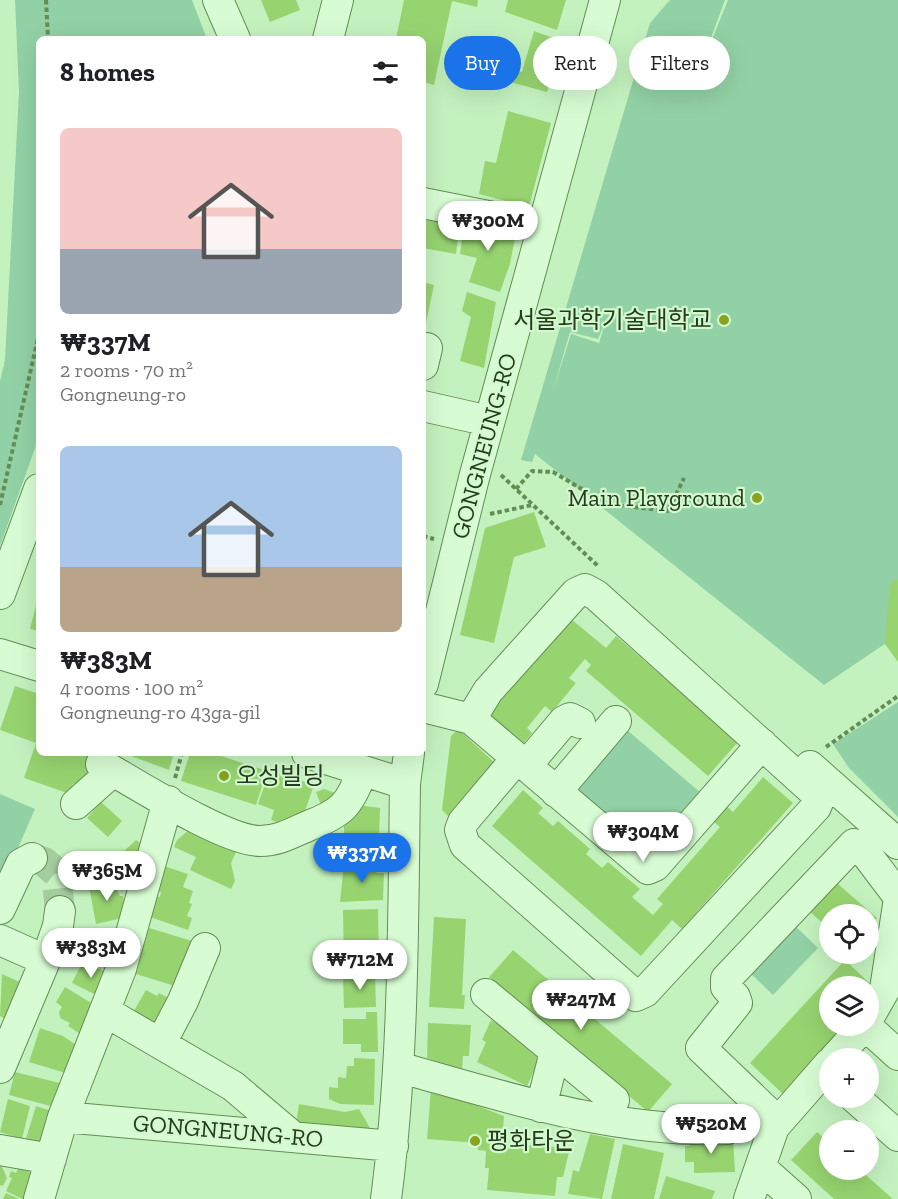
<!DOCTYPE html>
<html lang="en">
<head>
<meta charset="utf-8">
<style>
  body { margin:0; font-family:"Zilla Slab","Noto Sans KR",serif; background:#f2f2f2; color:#202124; height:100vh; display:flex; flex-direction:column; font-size:22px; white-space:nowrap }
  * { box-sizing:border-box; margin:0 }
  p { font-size:20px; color:#757577 }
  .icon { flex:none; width:33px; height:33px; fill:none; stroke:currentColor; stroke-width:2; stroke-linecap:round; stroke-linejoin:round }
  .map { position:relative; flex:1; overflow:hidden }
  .sheet { position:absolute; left:36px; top:36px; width:390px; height:720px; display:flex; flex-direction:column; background:#fff; border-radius:9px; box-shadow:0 6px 24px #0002 }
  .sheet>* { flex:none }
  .top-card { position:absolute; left:444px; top:36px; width:363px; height:54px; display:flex; gap:12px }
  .tools { position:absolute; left:819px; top:904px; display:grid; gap:12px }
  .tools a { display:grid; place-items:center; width:60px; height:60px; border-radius:50%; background:#fff; box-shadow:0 6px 24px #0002; font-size:30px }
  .price { position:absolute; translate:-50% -51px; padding:0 14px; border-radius:21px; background:#fff; color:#222; font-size:20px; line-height:39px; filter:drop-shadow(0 2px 3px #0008) }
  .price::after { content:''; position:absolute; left:50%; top:36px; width:18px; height:14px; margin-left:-9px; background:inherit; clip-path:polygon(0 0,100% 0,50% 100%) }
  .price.current { background:#1a73e8; color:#fff }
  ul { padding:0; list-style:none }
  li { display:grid; align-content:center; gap:12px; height:318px; padding:0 24px }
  li span { display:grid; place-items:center; height:186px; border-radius:9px; color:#555 }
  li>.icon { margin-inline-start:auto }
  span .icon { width:108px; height:108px; fill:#fffc; stroke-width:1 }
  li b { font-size:26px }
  h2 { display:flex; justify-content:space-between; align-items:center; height:72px; padding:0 24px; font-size:26px }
  .pill { padding:0 21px; border-radius:27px; background:#fff; box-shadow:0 6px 24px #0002; font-size:21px; line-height:54px }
  .pill.current { background:#1a73e8; color:#fff }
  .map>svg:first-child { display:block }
  .green { fill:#92d1a5; fill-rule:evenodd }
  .building { fill:#97d470 }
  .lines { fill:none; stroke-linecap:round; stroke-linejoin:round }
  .minor-tunnel { stroke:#a4cd9e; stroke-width:30; stroke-dasharray:30 15; stroke-linecap:butt }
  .minor-casing { stroke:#648d55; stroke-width:32 }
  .path { stroke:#648d55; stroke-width:4; stroke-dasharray:4.5 3; stroke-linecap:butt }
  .minor { stroke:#d7fcd3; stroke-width:30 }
  .poi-dot { fill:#89a21f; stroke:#d3f9cf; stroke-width:2 }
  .labels { text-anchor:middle; stroke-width:4.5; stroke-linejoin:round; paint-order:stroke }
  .poi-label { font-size:24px; fill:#253b1b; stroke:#d3f9cf; text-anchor:end }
  .street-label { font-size:24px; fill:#253b1b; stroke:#d3f9cf }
</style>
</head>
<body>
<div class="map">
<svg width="898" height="1199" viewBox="0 0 898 1199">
  <rect width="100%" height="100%" fill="#c4f2bf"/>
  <path class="green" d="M15 0H192L207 39H39V437L0 546V381L5 360 19 92Z
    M670 0H725L694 84 728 0H898V635L824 685 535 454 532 462 521 460 650 23ZM606 320 599 343 571 334 553 391 570 332 598 339Z
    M898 702V817L849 768 833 744Z
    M627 730 701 793 650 854 576 791Z
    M0 794 35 809 2 885H0Z
    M790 921 818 948 773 995 746 969Z"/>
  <path class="building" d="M261 0H296L300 10 270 22Z
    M404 0H478L477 7 452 1 434 85 423 82V39H396Z
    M508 0H566L557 30 505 12Z
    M534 31 564 42 547 92 506 81 512 69 522 72Z
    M508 111 551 123 529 207 479 194 485 161 496 163Z
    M423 215 460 220 456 254 423 248Z
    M465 218 517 228 510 264 500 292 469 282 477 258 460 254Z
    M423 282 434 285 426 323 423 322Z
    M467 292 496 302 484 368 460 361 471 317 462 311Z
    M534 512 546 547 514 557 494 643 460 635 485 528Z
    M898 579V662L885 644 890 584Z
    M38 597H39V631L30 629Z
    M571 619 606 648 616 636 738 742 708 776 586 671 591 665 585 659 569 678 576 683 552 712 545 706 527 728 532 733 520 748 485 719Z
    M15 686 39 694V753H99L90 784H73L70 794 24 778 36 743 0 730Z
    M458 729 495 763 451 819 442 810 451 736Z
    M123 753H174L169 770Z
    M190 753H212L267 771 256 805 181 781Z
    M270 770 314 785 299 829 271 820 274 810 258 804Z
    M763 777 793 803 682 929 672 920 641 956 492 826 523 790 543 808 538 813 553 826 558 821 590 849 586 854 602 868 608 862 640 889 632 897 653 915 663 904 657 899 720 827 704 814 718 798 733 812Z
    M324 789 338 794 325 816 316 792Z
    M101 802 122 821 108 837 87 818Z
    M358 805 380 808 378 865 339 862V851H344V823Z
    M190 829 237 850 231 863 235 881 231 889 190 870 196 857 174 847 177 840Z
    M136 840 143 845 130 886 126 888 108 866Z
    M344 864 374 867 377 873H384L383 900 340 902Z
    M164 866 188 874 183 887 193 891 189 903 192 904 187 916 192 918 188 930 144 915 151 894 160 897 161 892 152 889Z
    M830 877 877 918 868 927V915H830V929L804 907Z
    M104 878 116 888 120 896H123L127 917 96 924 89 886Z
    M378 909 379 968 344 969 343 910Z
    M434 917 466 919 462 995H465L464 1009 429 1007Z
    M99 928 120 935 111 965 100 961 101 958 91 955 92 951 88 950 93 935 97 936Z
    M149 928 192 941 178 987 136 974Z
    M513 950 672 1084 648 1112 489 977Z
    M845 960 878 991 868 1002V987H830V1026H846L783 1094 750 1063Z
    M83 961 111 975 100 997 72 983Z
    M2 974 22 983 5 1019 0 1016Z
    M375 974 376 1007 344 1008 343 975Z
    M65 987 98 1007 85 1037 68 1026 70 1023 60 1018 59 1012 62 1007 56 1002Z
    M146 990 157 996 159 993 176 1002 160 1030 132 1014Z
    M366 1012H377L378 1052H361V1044H343V1019H366Z
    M491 1020 544 1050 527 1086 477 1062 486 1042 482 1040Z
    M428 1023 471 1025 469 1056H463L462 1070 427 1058Z
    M40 1028 63 1036 75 1044 69 1061V1074L29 1062Z
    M354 1058 375 1059 374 1105 340 1104 329 1099V1087L338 1088V1077L346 1078 347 1066H354Z
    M15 1072 64 1084 58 1108 9 1095Z
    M431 1088 504 1116 502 1143 570 1148 563 1177H557L555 1196 487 1190 489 1168H485L486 1151 478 1150V1143L427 1139Z
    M8 1099 30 1106 22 1139 0 1132Z
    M299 1104 345 1112 359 1109 370 1128 360 1136 296 1124Z
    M36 1106 58 1113 48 1145H24Z
    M817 1132 830 1143V1170H860L893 1199H834L791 1160Z
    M590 1134 615 1139 602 1199 568 1194 573 1170 579 1172Z
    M733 1137 735 1172 694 1173V1162H685V1146H690V1139Z
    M623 1144 664 1153 654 1199H611Z
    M0 1162 7 1178 3 1186 0 1185Z
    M19 1167 41 1177 30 1199H22L6 1191 12 1178 9 1177 11 1171 16 1173Z
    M666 1176 715 1191 712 1199H659Z
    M6 1193 19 1199H3Z"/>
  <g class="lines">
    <path class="minor-tunnel" d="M32 858 44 862 56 872 60 911"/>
    <g class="minor-casing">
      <path id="minor" d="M218 0 235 39
        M328 39 338 0
        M423 203 543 227
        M423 365 427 348
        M423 406 489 421
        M0 594 39 489
        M0 654 39 666
        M423 684 474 478 605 0
        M423 707 471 719 648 869 655 866 762 744
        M471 719 488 691 576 593 585 589 596 595 820 797 816 807 645 992 636 996 465 845 460 830 463 822 517 758
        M307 753 405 784
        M101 764C135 783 225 841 260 841 278 841 292 833 308 826 342 813 350 805 362 771
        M526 766 564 721 570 718 580 723
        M810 766 898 844
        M556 792 616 721
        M76 804 113 771
        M0 909 21 864 32 858
        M0 940 45 960
        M486 994 614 1100
        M106 1012 233 1086 292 1136
        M868 1019 885 989 898 905
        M866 1026 898 1055
        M161 1043 183 1001 205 948
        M834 1059 864 1026
        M398 1067C506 1097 613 1133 727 1129
        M0 1068 50 949 58 926 60 911
        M855 1098 898 1136
        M541 1107 555 1052
        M63 1117 393 1146
        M777 1121 701 1048 737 1003 735 997 726 987V979L854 844 861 847 898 896
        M0 1150 51 1159
        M760 1167 796 1199
        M39 1199 63 1117 121 969 168 801
        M386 1199C404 1062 403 923 405 784L409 753
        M749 1199 774 1127 830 1063"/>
    </g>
    <path class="path" d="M46 0 48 39
      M501 475 598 566
      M516 489 532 471 553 472 607 504 668 511 684 478
      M0 505 39 334
      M490 514 532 505
      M423 536 434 539
      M826 747 898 696
      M175 778 182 753"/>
    <use href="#minor" class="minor"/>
  </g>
  <g class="poi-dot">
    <circle cx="724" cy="320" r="6"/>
    <circle cx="757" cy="498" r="6"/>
    <circle cx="224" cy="776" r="6"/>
    <circle cx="475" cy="1141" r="6"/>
  </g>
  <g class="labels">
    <g class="poi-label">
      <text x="712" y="328">서울과학기술대학교</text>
      <text x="745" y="506">Main Playground</text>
      <text x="236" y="784" text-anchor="start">오성빌딩</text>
      <text x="487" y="1149" text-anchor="start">평화타운</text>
    </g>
    <g class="street-label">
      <text transform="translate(484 446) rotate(-75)" y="8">GONGNEUNG-RO</text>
      <text transform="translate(228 1131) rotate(5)" y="8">GONGNEUNG-RO</text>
    </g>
  </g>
</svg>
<div class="tools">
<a><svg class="icon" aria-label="locate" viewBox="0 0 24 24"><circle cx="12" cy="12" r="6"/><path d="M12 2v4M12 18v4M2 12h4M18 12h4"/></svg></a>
<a><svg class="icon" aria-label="layers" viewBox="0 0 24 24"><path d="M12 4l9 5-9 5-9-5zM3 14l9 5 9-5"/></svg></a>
<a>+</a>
<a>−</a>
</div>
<b class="price" style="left:488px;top:252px">₩300M</b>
<b class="price" style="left:643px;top:863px">₩304M</b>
<b class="price current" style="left:362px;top:884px">₩337M</b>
<b class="price" style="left:107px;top:902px">₩365M</b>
<b class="price" style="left:91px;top:979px">₩383M</b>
<b class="price" style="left:360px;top:991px">₩712M</b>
<b class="price" style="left:581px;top:1031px">₩247M</b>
<b class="price" style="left:711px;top:1155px">₩520M</b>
<div class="top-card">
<a class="pill current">Buy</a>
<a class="pill">Rent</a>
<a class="pill">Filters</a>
</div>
<section class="sheet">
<h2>8 homes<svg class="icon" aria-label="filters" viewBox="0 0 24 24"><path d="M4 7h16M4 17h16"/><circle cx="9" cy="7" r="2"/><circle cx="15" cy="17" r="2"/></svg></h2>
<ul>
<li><span style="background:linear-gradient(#f6c9c9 65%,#9aa5b1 0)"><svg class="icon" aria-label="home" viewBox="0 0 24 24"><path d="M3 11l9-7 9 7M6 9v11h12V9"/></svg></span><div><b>₩337M</b><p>2 rooms · 70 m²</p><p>Gongneung-ro</p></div></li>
<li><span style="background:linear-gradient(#a9c7e8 65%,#b9a48a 0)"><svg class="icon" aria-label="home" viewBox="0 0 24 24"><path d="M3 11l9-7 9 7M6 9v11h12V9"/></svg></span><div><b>₩383M</b><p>4 rooms · 100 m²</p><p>Gongneung-ro 43ga-gil</p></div></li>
</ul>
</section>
</div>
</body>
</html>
